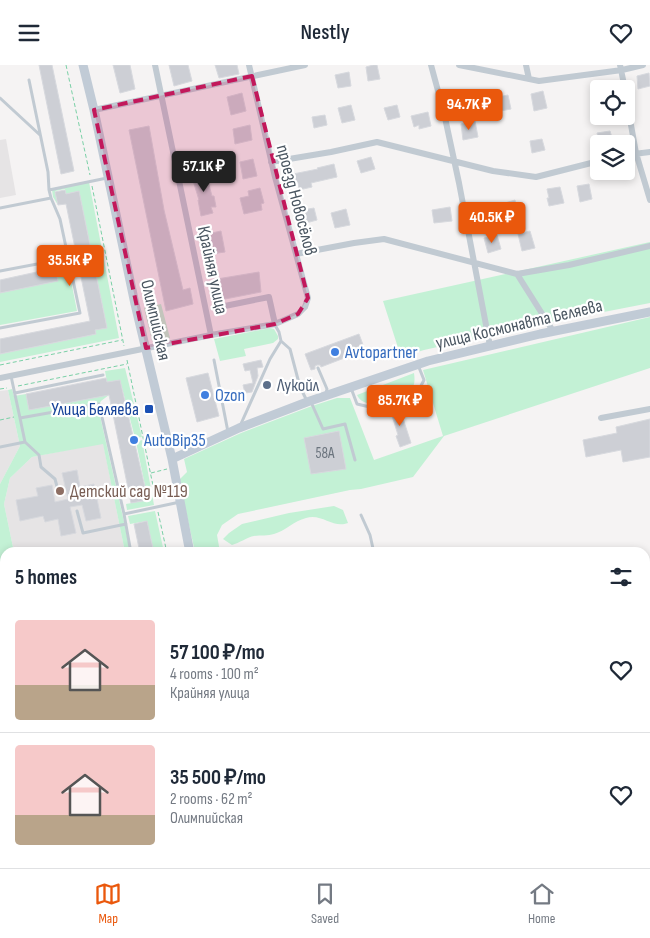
<!DOCTYPE html>
<html lang="en">
<head>
<meta charset="utf-8">
<style>
  body { margin:0; font-family:"Sofia Sans Condensed",sans-serif; background:#f2f2f3; color:#1f2937; height:100vh; display:flex; flex-direction:column; font-size:19px; white-space:nowrap }
  * { box-sizing:border-box; margin:0 }
  p { font-size:16px; color:#747a83 }
  .icon { flex:none; width:28px; height:28px; fill:none; stroke:currentColor; stroke-width:2; stroke-linecap:round; stroke-linejoin:round }
  .map { position:relative; flex:1; overflow:hidden }
  .details { position:absolute; left:0px; top:482px; width:650px; height:321px; display:flex; flex-direction:column; background:#fff; border-radius:15px 15px 0 0; box-shadow:0 2px 8px #0003 }
  .details>* { flex:none }
  .fabs { position:absolute; left:590px; top:15px; display:grid; gap:10px }
  .fabs a { display:grid; place-items:center; width:45px; height:45px; border-radius:5px; background:#fff; box-shadow:0 2px 8px #0003; font-size:25px }
  .price { position:absolute; translate:-50% -42px; padding:0 11px; border-radius:5px; background:#ea580c; color:#fff; font-size:16px; line-height:32px; filter:drop-shadow(0 1px 2px #0008) }
  .price::after { content:''; position:absolute; left:50%; top:30px; width:15px; height:11px; margin-left:-8px; background:inherit; clip-path:polygon(0 0,100% 0,50% 100%) }
  .price.selected { background:#222; color:#fff }
  ul { padding:0; list-style:none }
  li { display:flex; align-items:center; gap:15px; height:125px; padding:0 15px }
  li+li { border-top:1px solid #e0e1e3 }
  li span { display:grid; place-items:center; flex:none; width:140px; height:100px; border-radius:5px; color:#555 }
  li>.icon { margin-inline-start:auto }
  span .icon { width:60px; height:60px; fill:#fffc; stroke-width:1 }
  li b { font-size:21px }
  h2 { display:flex; justify-content:space-between; align-items:center; height:60px; padding:0 15px; font-size:21px }
  header { display:flex; justify-content:space-between; align-items:center; height:65px; padding:0 15px; background:#fff; font-size:22px; font-weight:600 }
  .tabs { display:flex; justify-content:space-around; align-items:center; height:70px; border-top:1px solid #e0e1e3; background:#fff; font-size:14px; color:#747a83 }
  .tabs a { display:grid; justify-items:center; gap:2px }
  .tabs .selected { color:#ea580c }
  .map>svg:first-child { display:block }
  .education { fill:#e6e4e5 }
  .green { fill:#c3f1d5 }
  .building { fill:#cdcfd5; stroke:#d7d9de }
  .lines { fill:none; stroke-linecap:round; stroke-linejoin:round }
  .path { stroke:#7ad0a6; stroke-width:1; stroke-dasharray:4 2.5; stroke-linecap:butt }
  .lane { stroke:#c1cad2; stroke-width:3 }
  .street { stroke:#c1cad2; stroke-width:6 }
  .secondary { stroke:#c1cbd6; stroke-width:9 }
  .tram { stroke:#b5b8bd; stroke-width:1 }
  .marked { fill:#c2185b; fill-opacity:0.2; stroke:#c2185b; stroke-width:4; stroke-dasharray:10 6; stroke-linejoin:round }
  .shop-dot { fill:#3f7fe0; stroke:#fff; stroke-width:2 }
  .service-dot { fill:#5c6f8a; stroke:#fff; stroke-width:2 }
  .transit-dot { fill:#1a4fb4; stroke:#fff; stroke-width:2 }
  .education-dot { fill:#8d6e63; stroke:#fff; stroke-width:2 }
  .labels { text-anchor:middle; stroke-width:4.5; stroke-linejoin:round; paint-order:stroke }
  .number-label { font-size:15px; fill:#6b747e }
  .street-label { font-size:18px; fill:#4a5661; stroke:#fff }
  .shop-label { font-size:18px; fill:#366cbe; stroke:#fff; text-anchor:start }
  .service-label { font-size:18px; fill:#4e5e75; stroke:#fff; text-anchor:start }
  .transit-label { font-size:18px; fill:#164399; stroke:#fff; text-anchor:end }
  .education-label { font-size:18px; fill:#785e54; stroke:#fff; text-anchor:start }
</style>
</head>
<body>
<header><svg class="icon" aria-label="menu" viewBox="0 0 24 24"><path d="M4 6h16M4 12h16M4 18h16"/></svg>Nestly<svg class="icon" aria-label="heart" viewBox="0 0 24 24"><path d="M12 20l-8-8c-3-5 5-10 8-4 3-6 11-1 8 4z"/></svg></header>
<div class="map">
<svg width="650" height="803" viewBox="0 0 650 803">
  <rect width="100%" height="100%" fill="#f5f3f3"/>
  <path class="education" d="M6 74 16 130 0 133V75Z
    M8 325 20 381 0 419V326Z
    M103 378 125 487H14L4 439 10 413 32 392Z"/>
  <path class="green" d="M89 117 119 273 0 297V289L96 269 95 265 107 263 79 126 66 129 65 124 55 126 58 140 53 132 52 125Z
    M650 177V238L537 260 424 285 401 292 383 236Z
    M67 195 77 246 0 260V228L58 215 54 198Z
    M161 239 170 273 152 276 144 243Z
    M650 252V303L444 371 413 412 361 424 350 425 238 449 222 460 217 470 220 487H195L179 415 187 407 184 394 241 368 312 341 337 333H350L374 395 443 371 423 305Z
    M270 263 274 264 278 271V274L273 278 244 284 246 291 220 296 214 274Z
    M125 303 142 372 135 373 120 315 107 317 105 306Z
    M414 308C415 315 415 321 410 326 406 329 400 331 395 332 382 336 365 345 357 330Z
    M12 324 14 331 26 329 29 345 109 330 101 336 98 342 125 461 130 487H125L103 379 32 392 10 413 4 439 14 487 5 488V535L0 510V419L20 381 8 325Z
    M142 375 154 440 127 445 126 439 148 435 136 377Z
    M334 441 343 445 348 458C333 464 322 448 306 453 294 456 285 466 274 469 268 471 261 470 254 471 248 472 239 478 232 480L223 474 229 468 242 459 289 448Z
    M155 446 164 487H154L147 456 130 459 128 451Z
    M645 591 650 593V803H601V799H645Z
    M5 668V735L0 715V669Z"/>
  <path class="building" d="M39 0H52L74 106 61 109Z
    M113 0H130L135 24 120 28Z
    M169 0H188L192 16 174 21Z
    M215 0H237L239 9 219 13Z
    M373 0H377L380 14 368 16 366 2Z
    M349 7 351 21 338 23 335 10Z
    M649 8 650 21 638 24 637 11Z
    M543 26 547 43 534 46 531 29Z
    M242 28 246 46 231 50 227 32Z
    M508 30 511 44 495 47 493 33Z
    M351 40 355 55 342 58 338 43Z
    M397 40 400 52 388 55 384 43Z
    M428 47 431 61 419 64V60L414 62 411 51Z
    M325 50 327 60 314 63 312 52Z
    M475 56 478 72 463 75 461 59Z
    M250 60 252 75 235 79 233 64Z
    M149 61 164 145 183 225 190 223 193 239 166 246 129 65Z
    M610 66 614 79H600L597 68Z
    M542 74 545 85 532 88 530 76Z
    M371 92 375 104 361 108 357 96Z
    M253 94 257 111 243 114 240 97Z
    M334 99 337 112 311 118 312 122 299 125 298 118 286 122 283 111 318 104 317 103Z
    M205 105 212 131H214L216 142H211L213 148 201 151 198 135H199L191 109Z
    M589 119 592 134 580 137 577 121Z
    M560 122 564 138 549 141 547 133H549L547 124Z
    M260 123 264 138 261 139 262 145 244 149 240 133 249 131 248 126Z
    M65 125 66 129 79 126 107 263 95 265 96 269 0 289V274L90 256 66 139 58 140 55 127Z
    M515 135 518 149 508 151 505 138Z
    M450 142 452 156 434 158 432 145Z
    M314 143 317 155 306 158 303 145Z
    M346 144 350 160 335 163 331 148Z
    M221 166 225 187 211 189 207 169Z
    M530 166 535 183 522 186 518 169Z
    M497 170 501 184 488 188 484 173Z
    M55 203 58 216 0 228V215Z
    M259 207 261 227 220 235 217 214Z
    M359 269 365 285 321 302 320 300H317L315 301V304L311 305 305 289Z
    M261 295 263 302 257 303 258 311 252 327 245 328 243 320 253 318 250 305 245 306 243 299Z
    M208 308 219 351 197 357 186 313Z
    M106 313 107 317 120 315 148 435 131 438 109 330 29 345 26 329Z
    M399 341 411 378 400 382 396 371 398 370 390 344Z
    M650 354V392L623 397 621 385 586 392 583 375 617 368 616 362Z
    M339 366 346 404 311 409 304 373Z
    M77 405 80 422 94 419 101 453 86 456 82 440 70 442 76 468 61 471 58 454 45 457 43 451 20 456 16 435 38 431 36 423 52 420 55 437 68 434 62 408Z
    M147 456 154 488H140L134 459Z"/>
  <g class="lines">
    <path class="path" d="M66 0 90 110
      M92 121 124 281
      M127 295 156 435
      M0 300 122 275
      M18 321 127 299
      M0 324 7 323
      M0 355 14 352
      M151 408 167 404
      M158 447 167 488
      M0 598 5 597
      M0 794 5 793
      M220 799 221 803"/>
    <path class="lane" d="M0 33 40 70
      M49 125 107 113
      M0 143 51 133
      M0 206 69 193
      M0 263 80 248 60 154 51 133 49 125 48 107 29 15
      M281 276 290 284 300 322 307 336
      M214 295 228 367
      M318 303 327 324 326 328
      M11 311 20 353 99 339 124 449 131 488
      M351 323 357 339 374 343 389 341 415 332 424 315 418 300
      M15 328 103 310
      M311 337 323 364 345 359 355 395
      M20 353 25 377 39 390 41 402 55 414 59 429
      M240 361 270 294 281 276 279 267 275 260
      M0 382 25 377
      M77 446 83 468 126 459
      M124 449 180 437
      M361 450 370 470 374 488
      M0 521 5 547
      M0 570 5 569
      M0 668 5 667
      M0 715 5 735
      M0 753 5 752
      M550 799V803
      M574 799 575 803
      M343 803 351 799
      M384 803 391 799
      M487 803 510 799
      M566 803 568 799"/>
    <path class="street" d="M155 0 211 270
      M431 0 444 48 459 118 490 281
      M459 0 539 16 622 5 643 0
      M526 0 529 14
      M620 0 625 24
      M626 32 636 88 650 135
      M94 45 305 0
      M626 90 650 87
      M271 97 331 87 377 77 493 106 536 112 599 96
      M296 189 354 178 384 174 517 209 569 200 650 181
      M517 209 553 266
      M220 242 269 232 275 259
      M0 313 211 270 275 259 298 249 305 242 308 233 275 112 249 0
      M601 353 650 344
      M86 799 118 803
      M2 803 23 799"/>
    <path class="secondary" d="M83 0 94 45 135 239 172 394 190 488
      M172 394 239 363 307 337 428 296 540 269 650 247
      M255 799 256 803
      M182 803 203 799"/>
    <path class="tram" d="M227 803 246 799
      M246 803 266 799"/>
  </g>
  <path class="marked" d="M252 11 308 233 298 249 275 259 146 283 94 45Z"/>
  <g class="shop-dot">
    <circle cx="335" cy="287" r="5"/>
    <circle cx="205" cy="330" r="5"/>
    <circle cx="134" cy="375" r="5"/>
  </g>
  <circle class="service-dot" cx="267" cy="320" r="5"/>
  <rect class="transit-dot" x="144" y="339" width="10" height="10" rx="2.5"/>
  <circle class="education-dot" cx="60" cy="426" r="5"/>
  <g class="labels">
    <g class="number-label">
      <text x="325" y="393">58А</text>
    </g>
    <g class="street-label">
      <text transform="translate(297 135) rotate(75)" y="6">проезд Новосёлов</text>
      <text transform="translate(213 205) rotate(78)" y="6">Крайняя улица</text>
      <text transform="translate(156 255) rotate(77)" y="6">Олимпийская</text>
      <text transform="translate(519 259) rotate(-13)" y="6">улица Космонавта Беляева</text>
    </g>
    <g class="shop-label">
      <text x="345" y="293">Avtopartner</text>
      <text x="215" y="336">Ozon</text>
      <text x="144" y="381">AutoBip35</text>
    </g>
    <g class="service-label">
      <text x="277" y="326">Лукойл</text>
    </g>
    <g class="transit-label">
      <text x="139" y="350">Улица Беляева</text>
    </g>
    <g class="education-label">
      <text x="70" y="432">Детский сад №119</text>
    </g>
  </g>
</svg>
<div class="fabs">
<a><svg class="icon" aria-label="locate" viewBox="0 0 24 24"><circle cx="12" cy="12" r="6"/><path d="M12 2v4M12 18v4M2 12h4M18 12h4"/></svg></a>
<a><svg class="icon" aria-label="layers" viewBox="0 0 24 24"><path d="M12 4l9 5-9 5-9-5zM3 14l9 5 9-5"/></svg></a>
</div>
<b class="price" style="left:469px;top:66px">94.7K ₽</b>
<b class="price selected" style="left:204px;top:128px">57.1K ₽</b>
<b class="price" style="left:492px;top:179px">40.5K ₽</b>
<b class="price" style="left:70px;top:222px">35.5K ₽</b>
<b class="price" style="left:400px;top:362px">85.7K ₽</b>
<section class="details">
<h2>5 homes<svg class="icon" aria-label="filters" viewBox="0 0 24 24"><path d="M4 7h16M4 17h16"/><circle cx="9" cy="7" r="2"/><circle cx="15" cy="17" r="2"/></svg></h2>
<ul>
<li><span style="background:linear-gradient(#f6c9c9 65%,#b9a48a 0)"><svg class="icon" aria-label="home" viewBox="0 0 24 24"><path d="M3 11l9-7 9 7M6 9v11h12V9"/></svg></span><div><b>57 100 ₽/mo</b><p>4 rooms · 100 m²</p><p>Крайняя улица</p></div><svg class="icon" aria-label="heart" viewBox="0 0 24 24"><path d="M12 20l-8-8c-3-5 5-10 8-4 3-6 11-1 8 4z"/></svg></li>
<li><span style="background:linear-gradient(#f6c9c9 70%,#b9a48a 0)"><svg class="icon" aria-label="home" viewBox="0 0 24 24"><path d="M3 11l9-7 9 7M6 9v11h12V9"/></svg></span><div><b>35 500 ₽/mo</b><p>2 rooms · 62 m²</p><p>Олимпийская</p></div><svg class="icon" aria-label="heart" viewBox="0 0 24 24"><path d="M12 20l-8-8c-3-5 5-10 8-4 3-6 11-1 8 4z"/></svg></li>
</ul>
</section>
</div>
<nav class="tabs">
<a class="selected"><svg class="icon" aria-label="map" viewBox="0 0 24 24"><path d="M3 6l6-2 6 2 6-2v14l-6 2-6-2-6 2zM9 4v14M15 6v14"/></svg>Map</a>
<a><svg class="icon" aria-label="saved" viewBox="0 0 24 24"><path d="M7 4h10v16l-5-4-5 4z"/></svg>Saved</a>
<a><svg class="icon" aria-label="home" viewBox="0 0 24 24"><path d="M3 11l9-7 9 7M6 9v11h12V9"/></svg>Home</a>
</nav>
</body>
</html>
